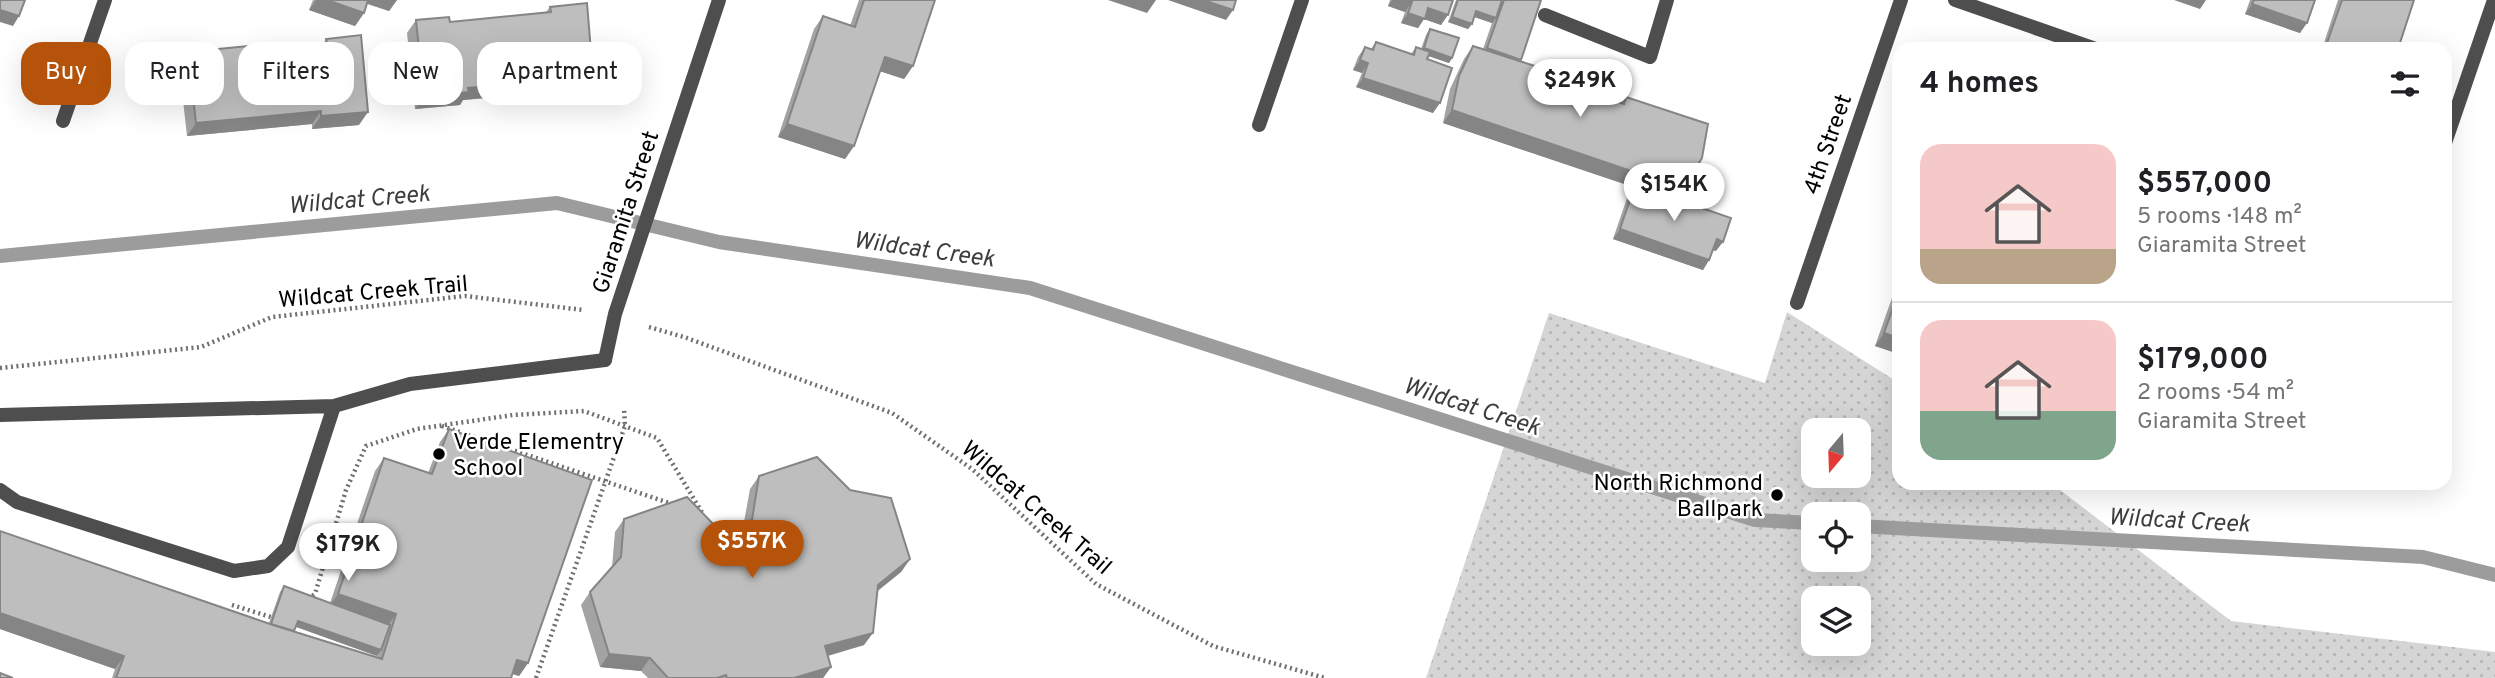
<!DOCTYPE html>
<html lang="en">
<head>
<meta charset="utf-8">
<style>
  body { margin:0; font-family:Overpass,sans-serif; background:#f2f2f2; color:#202124; height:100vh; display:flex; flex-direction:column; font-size:26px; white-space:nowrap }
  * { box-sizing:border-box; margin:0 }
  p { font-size:23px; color:#757577 }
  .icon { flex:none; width:38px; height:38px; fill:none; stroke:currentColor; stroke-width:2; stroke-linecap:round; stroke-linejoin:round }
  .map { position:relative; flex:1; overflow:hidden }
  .details { position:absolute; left:1892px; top:42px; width:560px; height:448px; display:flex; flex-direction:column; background:#fff; border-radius:21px; box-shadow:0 7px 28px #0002 }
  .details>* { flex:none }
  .top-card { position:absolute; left:21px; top:42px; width:665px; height:63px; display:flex; gap:14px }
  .needle { width:46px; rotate:199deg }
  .controls { position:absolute; left:1801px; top:418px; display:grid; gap:14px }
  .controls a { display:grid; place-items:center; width:70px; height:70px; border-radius:14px; background:#fff; box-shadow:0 7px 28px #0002; font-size:35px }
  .price { position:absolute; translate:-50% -60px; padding:0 16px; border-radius:24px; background:#fff; color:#222; font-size:23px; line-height:46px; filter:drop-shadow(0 2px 4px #0008) }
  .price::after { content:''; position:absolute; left:50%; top:42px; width:21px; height:16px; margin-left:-10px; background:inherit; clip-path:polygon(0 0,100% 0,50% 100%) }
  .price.selected { background:#b45309; color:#fff }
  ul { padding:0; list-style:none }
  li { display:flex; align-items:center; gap:21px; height:175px; padding:0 28px }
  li+li { border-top:2px solid #e0e0e0 }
  li span { display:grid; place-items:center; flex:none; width:196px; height:140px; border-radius:21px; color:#555 }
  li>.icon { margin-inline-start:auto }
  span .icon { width:84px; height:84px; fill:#fffc; stroke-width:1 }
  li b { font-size:30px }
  h2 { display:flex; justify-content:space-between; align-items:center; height:84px; padding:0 28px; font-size:30px }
  .pill { padding:0 24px; border-radius:21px; background:#fff; box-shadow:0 7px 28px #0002; font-size:24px; line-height:63px }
  .pill.selected { background:#b45309; color:#fff }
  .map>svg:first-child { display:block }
  .park { fill:url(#park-dots); fill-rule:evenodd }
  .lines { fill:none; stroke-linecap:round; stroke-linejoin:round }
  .stream { stroke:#9c9c9c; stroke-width:14 }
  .path { stroke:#707070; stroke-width:4.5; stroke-dasharray:2 3.5; stroke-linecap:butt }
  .service { stroke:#4e4e4e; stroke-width:14 }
  .minor { stroke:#4e4e4e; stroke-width:14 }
  .wall { fill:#a3a3a3; fill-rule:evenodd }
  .shaded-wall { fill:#858585 }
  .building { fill:#bebebe; stroke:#858585; stroke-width:2 }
  .poi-dot { fill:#000; stroke:#fff; stroke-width:2.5 }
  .labels { text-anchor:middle; stroke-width:5; stroke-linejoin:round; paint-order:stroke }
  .street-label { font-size:23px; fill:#000; stroke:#fff }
  .poi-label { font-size:23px; fill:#000; stroke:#fff; text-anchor:start }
  .water-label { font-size:24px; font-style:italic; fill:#3d3d3d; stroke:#fff }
</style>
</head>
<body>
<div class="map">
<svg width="2495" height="678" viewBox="0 0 2495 678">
  <defs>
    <pattern id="park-dots" width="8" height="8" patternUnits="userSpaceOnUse" patternTransform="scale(1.75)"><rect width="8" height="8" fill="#d5d5d5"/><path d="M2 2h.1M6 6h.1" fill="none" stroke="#b5b5b5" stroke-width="1.8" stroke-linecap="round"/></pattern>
  </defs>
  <rect width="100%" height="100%" fill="#fff"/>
  <path class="park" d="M1787 312 1899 383V483H2051L2231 621 2495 652V678H1426L1549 313 1765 383ZM1813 430H1858V476H1813ZM1813 514H1858V560H1813ZM1813 598H1858V644H1813Z"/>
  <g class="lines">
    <path class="stream" d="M0 256 557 203 719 242 1030 288 1755 520 1813 523
      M1858 526 2423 557 2495 575"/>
    <path class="path" d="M649 327 684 337 892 413 972 469 1096 584 1213 646 1325 678
      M0 368 201 347 272 317 465 296 584 310
      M442 426 675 505
      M308 599 315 594 346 490 366 446 417 429 513 415 584 411 657 438 703 514
      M232 605 274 618
      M536 678 625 426 624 408"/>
    <path class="service" d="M1545 15 1650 57 1667 0
      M0 415 334 406 410 384 605 360
      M0 490 17 502 234 571 268 566 288 547 334 406"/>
    <path class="minor" d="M1955 0 2096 49
      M63 121 105 0
      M1259 125 1302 0
      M2445 143 2494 0
      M1797 303 1901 0
      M605 360 615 314 719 0"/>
  </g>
  <path class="wall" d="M313 0H397L389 11 367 4 364 13 355 26 309 10Z
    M859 0H935L913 66 904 79 880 71 854 146 845 159 778 137 814 29 823 16 850 26Z
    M1390 0H1453L1441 25 1424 19 1418 28 1401 23 1405 12 1388 6Z
    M1456 0H1541L1520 61 1536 74 1621 103 1626 97 1677 200 1716 251 1713 250 1709 260 1703 270 1613 239 1628 195 1633 187 1443 123 1450 89 1464 59 1473 46 1483 49 1492 23 1474 17 1472 24 1468 29 1448 22Z
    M2250 0H2315L2300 33 2245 14Z
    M2338 0H2414L2398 49H2322Z
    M550 7 593 76 584 89 463 100 460 105 415 109 407 33 416 20 450 22 546 12Z
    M1430 29 1452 58 1449 63 1428 56 1427 59 1433 113 1356 87 1362 73 1353 70 1358 57 1365 47 1371 49 1376 42 1411 54 1416 47 1421 49 1426 35Z
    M326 39 359 125 312 129V124L187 136 179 65 188 52 249 50 324 43Z
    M1899 278V354L1875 346Z
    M449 429 528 663 519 676 512 674 511 678H112L115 669 0 629V531L269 623 280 592 284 586 330 603 375 471 384 458 428 473 440 442ZM296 627 377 656 379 654 377 657 294 631Z
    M759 476 910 559 901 572 877 591 864 645 828 656 831 667 823 678H648L641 671 600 667 581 605 590 592 612 567 615 532 624 519 720 531 744 522 750 489Z"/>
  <path class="shaded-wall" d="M316 0H327L364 13 355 26 309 10Z
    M365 0H397L389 11 363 2Z
    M1108 0H1156L1147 13Z
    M1168 0H1203L1233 10 1226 20Z
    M1392 0H1405L1412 2 1405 12 1388 6Z
    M2174 0H2206L2200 9Z
    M2252 4 2307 23 2300 33 2245 14Z
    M1428 8 1448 15 1441 25 1424 19 1418 28 1401 23 1408 13Z
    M0 10 19 16 13 26 0 22Z
    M1476 11 1496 18 1492 23 1472 16Z
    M1452 17 1472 24 1468 29 1448 22Z
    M1424 48 1452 58 1449 63 1420 53Z
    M1487 48 1521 60 1514 70 1480 58Z
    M885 57 913 66 904 79 876 70Z
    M1360 60 1368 63 1362 73 1353 70Z
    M593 76 584 89 463 100 460 105 415 109 424 97 468 88Z
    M1363 78 1440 103 1433 113 1356 87Z
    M1452 110 1684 189 1675 201 1443 123Z
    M321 111 312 124 187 136 196 123Z
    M368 112 359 125 312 129 321 116Z
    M787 124 854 146 845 159 778 137Z
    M1620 229 1709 260 1703 270 1613 239Z
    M1717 239 1723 242 1716 251 1710 249Z
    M1884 333 1899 338V354L1875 346Z
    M910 559 901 572 869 598 878 585Z
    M338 594 396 614 387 627 329 606Z
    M0 613 124 656 115 669 0 629Z
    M298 621 381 650 377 656 294 626Z
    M873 633 864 645 816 659 825 646Z
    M609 654 650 658 641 671 600 667Z
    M517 660 528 663 519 676 508 672Z
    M831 667 823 678H794Z"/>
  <path class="building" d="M0 0H25L19 16 0 10Z
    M327 0H368L364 13Z
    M864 0H935L913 66 885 57 854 146 787 124 823 16 855 27Z
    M1203 0H1236L1233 10Z
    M1405 0H1453L1448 15 1428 8 1425 19 1408 13 1412 2Z
    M1458 0H1502L1496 18 1476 11 1472 24 1452 17Z
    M1504 0H1541L1521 60 1487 48Z
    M2254 0H2315L2307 23 2252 4Z
    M2342 0H2414L2398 49H2335L2326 46Z
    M587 3 593 76 468 88 469 92 424 97 416 20 449 17 450 22 551 12 550 7Z
    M1430 29 1459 38 1452 58 1424 48Z
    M361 35 368 112 321 116V111L196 123 188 52 248 46 249 50 327 43 326 39Z
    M1376 42 1414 55 1416 47 1430 52 1427 59 1452 68 1440 103 1363 78 1368 63 1360 60 1365 47 1373 50Z
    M1473 46 1538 67 1536 74 1624 104 1626 97 1708 124 1702 158 1684 189 1452 110 1459 76Z
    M1635 185 1731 218 1723 242 1717 239 1709 260 1620 229Z
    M1899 291V338L1884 333Z
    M449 429 592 480 528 663 517 660 511 678H116L124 656 0 613V531L273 625 382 659 396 614 338 594 384 458 432 474Z
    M817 457 850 490 891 498 910 559 878 585 873 633 825 646 831 667 794 678H727L726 675 717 678H668L650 658 609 654 590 592 621 557 624 519 687 497 720 531 752 520 759 476Z
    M284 586 390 625 381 650 298 621 294 631 271 624Z
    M0 673 13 678H0Z"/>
  <g class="poi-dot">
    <circle cx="439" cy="454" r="7"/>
    <circle cx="1777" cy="495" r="7"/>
  </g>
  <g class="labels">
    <g class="street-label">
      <text transform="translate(1827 144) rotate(-71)" y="8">4th Street</text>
      <text transform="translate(625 212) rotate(-72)" y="8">Giaramita Street</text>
      <text transform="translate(373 291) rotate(-5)" y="8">Wildcat Creek Trail</text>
      <text transform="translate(1037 507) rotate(41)" y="8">Wildcat Creek Trail</text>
    </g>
    <g class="poi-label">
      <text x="453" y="449">Verde Elementry<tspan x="453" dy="26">School</tspan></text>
      <text x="1763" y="490" text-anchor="end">North Richmond<tspan x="1763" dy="26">Ballpark</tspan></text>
    </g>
    <g class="water-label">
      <text transform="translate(359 199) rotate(-5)" y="8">Wildcat Creek</text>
      <text transform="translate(924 249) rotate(8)" y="8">Wildcat Creek</text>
      <text transform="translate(1472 406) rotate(18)" y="8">Wildcat Creek</text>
      <text transform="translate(2179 520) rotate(3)" y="8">Wildcat Creek</text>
    </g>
  </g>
</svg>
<div class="controls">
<a><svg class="needle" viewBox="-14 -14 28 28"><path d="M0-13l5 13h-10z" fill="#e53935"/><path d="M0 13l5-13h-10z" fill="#757577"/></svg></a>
<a><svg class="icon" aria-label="locate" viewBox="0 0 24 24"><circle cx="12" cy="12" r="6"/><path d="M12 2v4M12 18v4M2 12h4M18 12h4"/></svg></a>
<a><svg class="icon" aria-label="layers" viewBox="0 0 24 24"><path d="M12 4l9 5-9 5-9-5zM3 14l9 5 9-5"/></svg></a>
</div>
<b class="price" style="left:1580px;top:119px">$249K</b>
<b class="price" style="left:1674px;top:223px">$154K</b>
<b class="price selected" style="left:752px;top:580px">$557K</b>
<b class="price" style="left:348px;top:583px">$179K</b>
<div class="top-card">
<a class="pill selected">Buy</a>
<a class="pill">Rent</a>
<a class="pill">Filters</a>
<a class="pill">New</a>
<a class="pill">Apartment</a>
</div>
<section class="details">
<h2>4 homes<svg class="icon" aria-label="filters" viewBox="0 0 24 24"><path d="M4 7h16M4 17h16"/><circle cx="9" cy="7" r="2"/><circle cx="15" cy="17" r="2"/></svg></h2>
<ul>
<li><span style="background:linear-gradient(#f6c9c9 75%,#b9a48a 0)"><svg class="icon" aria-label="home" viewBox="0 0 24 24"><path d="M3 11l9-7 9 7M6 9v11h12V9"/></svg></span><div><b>$557,000</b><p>5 rooms · 148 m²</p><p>Giaramita Street</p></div></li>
<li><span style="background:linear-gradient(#f6c9c9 65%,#7fa58c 0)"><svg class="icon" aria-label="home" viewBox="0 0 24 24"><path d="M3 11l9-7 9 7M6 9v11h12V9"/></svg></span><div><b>$179,000</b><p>2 rooms · 54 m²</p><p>Giaramita Street</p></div></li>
</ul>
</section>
</div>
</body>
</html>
